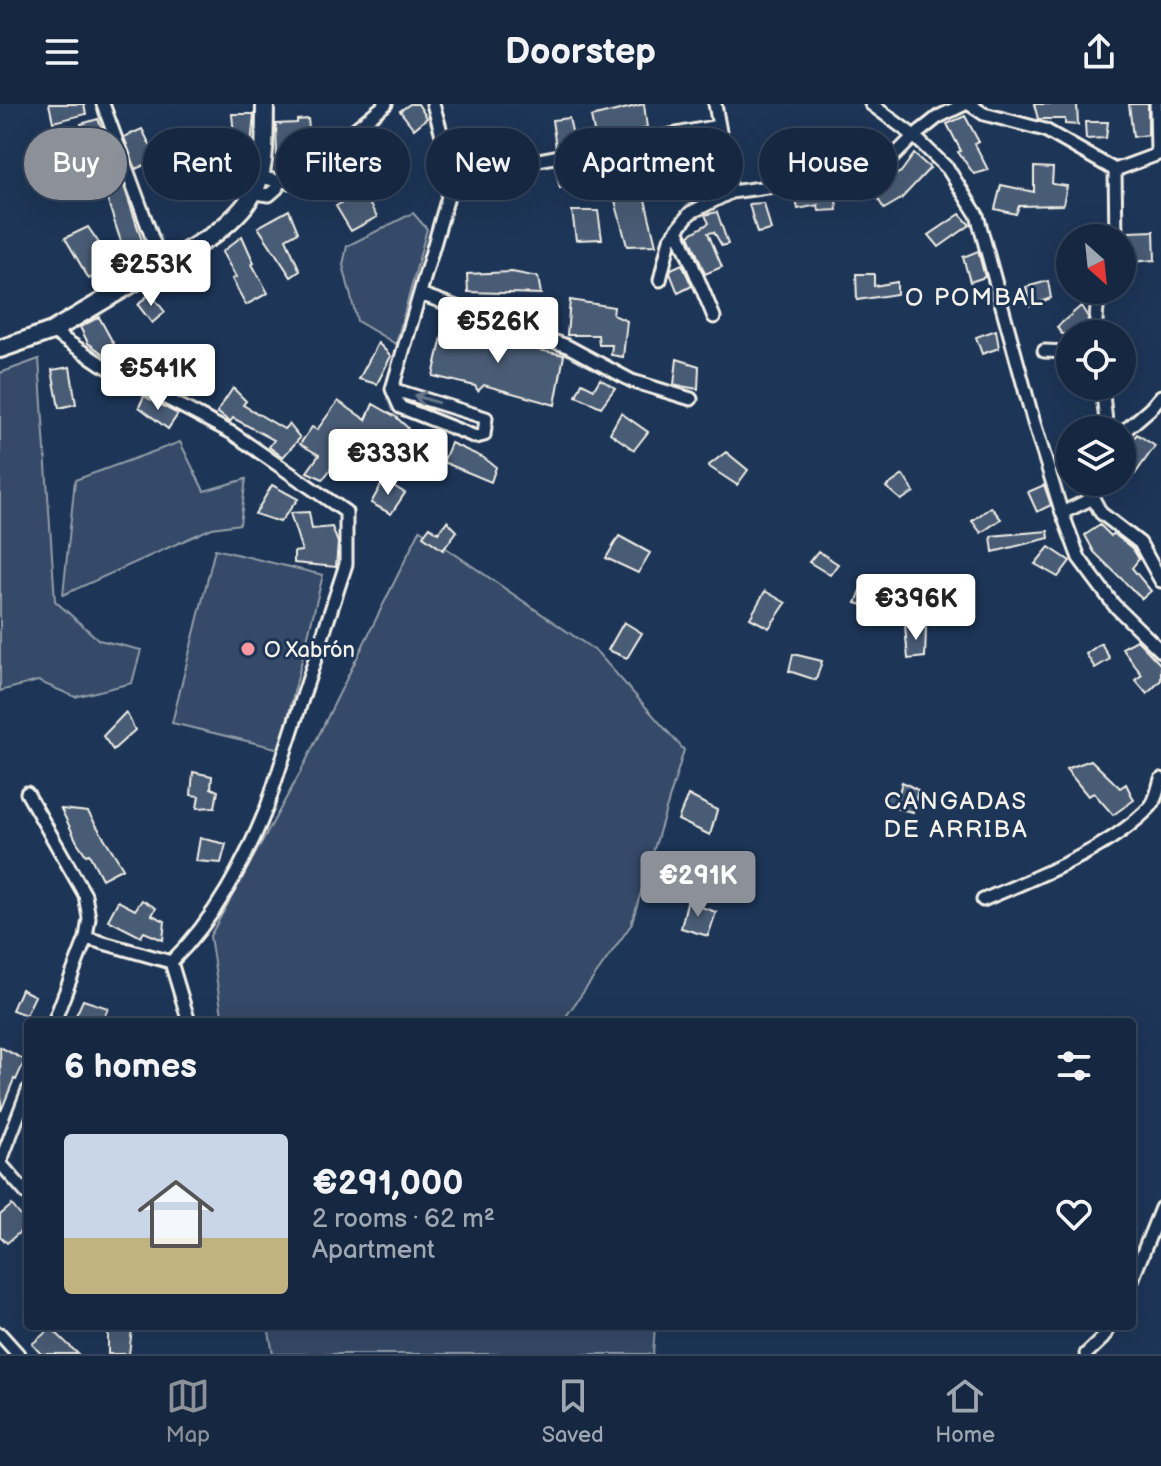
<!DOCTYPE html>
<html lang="en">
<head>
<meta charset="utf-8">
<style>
  body { margin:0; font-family:"Balsamiq Sans",sans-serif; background:#23344c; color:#f1f3f6; height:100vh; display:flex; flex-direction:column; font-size:30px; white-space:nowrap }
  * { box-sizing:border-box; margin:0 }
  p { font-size:26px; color:#9ea6b1 }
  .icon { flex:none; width:44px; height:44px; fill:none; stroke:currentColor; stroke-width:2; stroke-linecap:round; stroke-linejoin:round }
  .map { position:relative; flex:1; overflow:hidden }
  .drawer { position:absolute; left:24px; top:914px; width:1112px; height:312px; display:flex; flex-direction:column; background:#162841; border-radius:8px; box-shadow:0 8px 32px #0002,0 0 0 2px #35445a }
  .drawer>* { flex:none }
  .hud { position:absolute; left:24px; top:24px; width:1114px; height:72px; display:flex; gap:16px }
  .needle { width:52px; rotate:153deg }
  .tools { position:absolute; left:1056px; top:120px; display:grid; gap:16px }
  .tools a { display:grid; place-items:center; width:80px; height:80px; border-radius:50%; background:#162841; box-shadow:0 8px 32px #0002,0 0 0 2px #35445a; font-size:40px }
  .price { position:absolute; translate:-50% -68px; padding:0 18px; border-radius:8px; background:#fff; color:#222; font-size:26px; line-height:52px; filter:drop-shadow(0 2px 4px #0008) }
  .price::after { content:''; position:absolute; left:50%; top:48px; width:24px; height:18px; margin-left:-12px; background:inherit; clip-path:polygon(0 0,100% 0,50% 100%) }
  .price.current { background:#8c9099; color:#fff }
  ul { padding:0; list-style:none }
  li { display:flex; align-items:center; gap:24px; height:200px; padding:0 40px }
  li span { display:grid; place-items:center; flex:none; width:224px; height:160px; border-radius:8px; color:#555 }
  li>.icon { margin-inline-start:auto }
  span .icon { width:96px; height:96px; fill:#fffc; stroke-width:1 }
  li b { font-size:34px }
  h2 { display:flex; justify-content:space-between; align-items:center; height:96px; padding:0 40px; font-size:34px }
  .pill { padding:0 28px; border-radius:36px; background:#162841; box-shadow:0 8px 32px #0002,0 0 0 2px #35445a; font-size:28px; line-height:72px }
  .pill.current { background:#8c9099; color:#fff }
  header { display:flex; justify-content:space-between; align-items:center; height:104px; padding:0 40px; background:#162841; font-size:36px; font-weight:800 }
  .tabs { display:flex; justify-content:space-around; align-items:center; height:112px; border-top:2px solid #35445a; background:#162841; font-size:22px; color:#9ea6b1 }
  .tabs a { display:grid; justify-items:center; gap:4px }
  .tabs .current { color:#8c9099 }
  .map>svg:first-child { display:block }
  .green { fill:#354a67; stroke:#949ea8; stroke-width:2 }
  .building { fill:#485b74; stroke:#f4f1e8; stroke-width:2 }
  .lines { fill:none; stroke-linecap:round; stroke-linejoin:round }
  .minor-casing { stroke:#f4f1e8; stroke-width:17 }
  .secondary-casing { stroke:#f4f1e8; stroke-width:22 }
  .minor { stroke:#1d3557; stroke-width:11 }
  .secondary { stroke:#1d3557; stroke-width:16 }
  .oneway { stroke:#68778a }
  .poi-dot { fill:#ff9aa2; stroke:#1d3557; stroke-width:3 }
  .labels { text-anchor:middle; stroke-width:6; stroke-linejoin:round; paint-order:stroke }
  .poi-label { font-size:22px; fill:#f4f1e8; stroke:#1d3557; text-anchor:start }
  .neighbourhood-label { font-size:24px; letter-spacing:2px; fill:#f4f1e8; stroke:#1d3557 }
</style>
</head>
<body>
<header><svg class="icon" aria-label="menu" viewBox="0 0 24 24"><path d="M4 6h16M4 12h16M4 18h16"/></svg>Doorstep<svg class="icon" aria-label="share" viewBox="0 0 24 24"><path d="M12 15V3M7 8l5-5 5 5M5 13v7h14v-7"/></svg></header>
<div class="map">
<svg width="1161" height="1250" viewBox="0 0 1161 1250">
  <rect width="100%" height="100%" fill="#1d3557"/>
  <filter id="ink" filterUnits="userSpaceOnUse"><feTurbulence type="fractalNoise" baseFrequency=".0125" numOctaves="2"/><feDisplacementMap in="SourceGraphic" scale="16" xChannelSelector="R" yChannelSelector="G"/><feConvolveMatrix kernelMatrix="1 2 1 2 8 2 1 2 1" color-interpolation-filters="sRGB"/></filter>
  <g filter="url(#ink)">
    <path class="green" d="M413 109 427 125 396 240 357 217 343 161 347 142Z
      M39 255 55 497 99 536 141 546 132 579 75 593 38 577 0 587V269Z
      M180 338 204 387 246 375 240 420 212 424 63 491 75 376Z
      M420 426 597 548 684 646 631 821 562 918H223L210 832 300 669Z
      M215 445 323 471 280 645 172 619Z
      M268 1222H655L653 1250H273Z"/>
    <path class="building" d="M49 0H84L86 10 53 18Z
      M410 0H418L427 14 414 25 400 7Z
      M644 0 647 24 596 37 591 13Z
      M1034 0H1077L1078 21 1065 20V15H1038Z
      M1129 0H1148V31L1133 33Z
      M232 10H254L250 53H236Z
      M965 12 979 38 975 40 988 66 974 70 958 48 961 47 947 20Z
      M569 14 575 40 556 44 552 16Z
      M98 15 125 85 147 152 129 162 105 89 46 88 44 74 103 78 81 20Z
      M308 15 310 33 292 34 293 51 277 52 276 20 297 19V16Z
      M1085 18H1108L1106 34 1086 35Z
      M142 25 154 49 148 52 151 58 136 65 124 33Z
      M210 32 214 51 177 56 174 35Z
      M914 50 930 64 901 95 884 105 871 83 901 68Z
      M578 57 583 79 560 84 555 63Z
      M1034 63 1053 64 1052 80 1067 82 1063 101 1019 102 1016 110 995 105 1001 81 1034 88Z
      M641 79 656 141 627 142 613 89Z
      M835 84 837 106 819 107 818 101 798 105 794 88Z
      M362 87 377 113 351 127 336 102Z
      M764 99 771 126 757 129 749 100Z
      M289 106 298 128 286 135 300 167 291 173 258 123Z
      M572 107H598L602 135 576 136Z
      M717 108 728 140 722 142 714 128 708 129 722 163 705 170 689 131 709 119 705 111Z
      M960 110 970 121 939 143 929 131Z
      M88 123 114 161 89 175 65 134Z
      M1154 127 1155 156 1131 158 1129 128Z
      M242 132 254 159 252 160 268 189 246 201 232 175 236 173 222 148Z
      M978 147 985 173 970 178 963 153Z
      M682 160 692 182 678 189 670 169 671 165Z
      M512 168 538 173 541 190 468 188 467 170Z
      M856 170H874V182L897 178V190L857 196Z
      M1048 177 1051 194 1030 202 1026 183Z
      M150 189 165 208 152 219 138 201Z
      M570 196 614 203 613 211 627 217 623 253 611 251 612 241H599L598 231H567Z
      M1081 202 1088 213 1087 230H1062L1057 223Z
      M99 213 117 246 112 256 88 239 80 223Z
      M445 220 495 231 494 237 564 251 555 301 484 281 478 287 475 282 433 272Z
      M996 226 999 244 982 250 976 233Z
      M378 239 391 252 377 280 359 275Z
      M677 255 699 262 698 285 674 281Z
      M70 263 76 300 59 304 52 266Z
      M600 275 615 284 601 303 576 292 582 279 594 285Z
      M233 284 246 297 243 301 284 325 289 320 300 334 283 353 269 343 274 336 233 314 230 318 217 308Z
      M144 292 178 310 168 325 139 303Z
      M338 297 366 316 373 300 396 313 408 324 397 345 372 339 358 362 341 352 323 375 307 368 319 351 300 340 312 323 317 326Z
      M621 309 648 328 634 346 610 329Z
      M1137 330 1155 342 1135 370 1130 366 1122 385V348Z
      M451 339 484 354 496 363 491 378 443 358Z
      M726 348 748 366 737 381 708 362Z
      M903 371 914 388 901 396 886 383Z
      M384 376 405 389 391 410 371 399Z
      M272 381 298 395 280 418 255 410Z
      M1044 381 1051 401 1037 408 1028 388Z
      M991 403 1001 415 981 429 972 417Z
      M309 408 312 425 332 423 338 439 336 463 294 459V448L302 447 290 409Z
      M447 417 457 427 443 446 423 432 430 423 438 429Z
      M1100 421 1111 432 1113 429 1133 445 1139 455 1132 464 1151 487 1142 495 1094 448 1085 431Z
      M1048 427 1049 434 993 448 991 432Z
      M619 432 650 449 638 469 606 454Z
      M1049 443 1070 457 1058 473 1035 460Z
      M818 447 838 460 830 471 809 458Z
      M865 476 892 485 881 506 856 499Z
      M765 487 786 499 769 524 750 514Z
      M624 518 642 529 627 554 608 546Z
      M905 522 926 524 925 553 908 555Z
      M1137 536 1161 561V576L1147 590 1135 576 1142 571 1122 544Z
      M1101 539 1110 555 1095 564 1086 550Z
      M793 550 822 557 816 576 789 567Z
      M126 608 135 626 113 646 103 632Z
      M1091 656 1120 684 1126 680 1134 696 1113 711 1094 689 1088 692 1066 665Z
      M193 668 212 672 211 684 218 687 215 703 197 704 199 692 191 691Z
      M902 678 918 686 913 708 885 702 887 688 899 689Z
      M688 691 717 706 710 731 678 716Z
      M61 705 88 708 123 764 102 775 89 750 86 751 77 738Z
      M200 734 226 740 221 759 196 757Z
      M679 754 701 763 695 782 671 777Z
      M142 796 156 804 152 811 165 817 163 836 144 828 141 833 108 816 118 797 135 806Z
      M687 798 716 808 708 832 681 824Z
      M21 885 35 892 26 911 12 906Z
      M83 896 108 904 102 918H73Z
      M0 943 25 956 16 976 14 975 1 1007Z
      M12 1101 28 1121 7 1139 0 1132V1111Z
      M51 1224 78 1250H41L32 1240Z
      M132 1225 129 1250H108V1226Z"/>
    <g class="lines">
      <g class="minor-casing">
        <path id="minor" d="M103 0 162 161
          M715 0 731 88
          M871 0 914 32 948 65 977 111 1034 319 1060 403 1079 454 1114 501 1161 547
          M969 0 984 10 1045 26 1115 66
          M1156 0 1157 49
          M1115 66 1116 134
          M1115 66 1161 49
          M454 72 718 22
          M277 77 289 78 386 0
          M255 89 269 91 277 84V77L261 73
          M677 125 714 213
          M660 176 670 135 690 109 731 88 864 70 888 58 914 32 938 13 965 0
          M420 190 567 242 632 277 691 295
          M52 227 101 260 232 329 346 408V460L267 703C244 760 215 815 171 858
          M1095 230 1097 203 1108 186
          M1044 247 1070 248
          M1102 282 1107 326
          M392 285 486 314 484 331 476 333 400 303 392 285 454 72 433 0
          M1122 329 1150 305 1161 292
          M1093 394 1101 409 1140 439 1161 477
          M1062 409 1093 394 1098 378
          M27 689 85 791 89 814 86 834 54 918
          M983 796C1036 773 1109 746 1150 703 1156 697 1158 684 1161 675
          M86 834 171 858
          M171 858 189 918
          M0 1059 28 986
          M0 1059 28 1091
          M1132 1176 1161 1104
          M0 1230 18 1250
          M1086 1250 1103 1234 1110 1222"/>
      </g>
      <g class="secondary-casing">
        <path id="secondary" d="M0 245 52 227 212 132C268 89 264 67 265 0"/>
      </g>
      <use href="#minor" class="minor"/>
      <use href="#secondary" class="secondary"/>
    </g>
    <defs><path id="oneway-shaft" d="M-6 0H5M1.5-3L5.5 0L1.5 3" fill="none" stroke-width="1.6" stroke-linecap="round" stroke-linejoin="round" transform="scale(2)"/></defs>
    <use class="oneway" href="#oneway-shaft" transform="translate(426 295) rotate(-163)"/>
  </g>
  <circle class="poi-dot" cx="248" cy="545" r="8"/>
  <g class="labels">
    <g class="poi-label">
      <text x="264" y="553">O Xabrón</text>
    </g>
    <g class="neighbourhood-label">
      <text x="975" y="201">O POMBAL</text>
      <text x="956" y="705">CANGADAS<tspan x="956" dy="28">DE ARRIBA</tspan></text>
    </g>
  </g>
</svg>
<div class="tools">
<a><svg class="needle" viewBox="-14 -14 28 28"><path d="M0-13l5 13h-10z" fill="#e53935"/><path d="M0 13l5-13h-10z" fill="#9ea6b1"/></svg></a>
<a><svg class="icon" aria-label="locate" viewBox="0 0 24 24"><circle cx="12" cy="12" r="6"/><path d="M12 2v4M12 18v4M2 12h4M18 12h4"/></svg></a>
<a><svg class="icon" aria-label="layers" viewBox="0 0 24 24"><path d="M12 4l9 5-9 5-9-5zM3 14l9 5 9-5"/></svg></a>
</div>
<b class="price" style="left:151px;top:204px">€253K</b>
<b class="price" style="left:498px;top:261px">€526K</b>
<b class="price" style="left:158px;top:308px">€541K</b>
<b class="price" style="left:388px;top:393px">€333K</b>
<b class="price" style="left:916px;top:538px">€396K</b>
<b class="price current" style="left:698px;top:815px">€291K</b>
<div class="hud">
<a class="pill current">Buy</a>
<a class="pill">Rent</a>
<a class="pill">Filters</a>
<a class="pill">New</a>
<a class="pill">Apartment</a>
<a class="pill">House</a>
</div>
<section class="drawer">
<h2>6 homes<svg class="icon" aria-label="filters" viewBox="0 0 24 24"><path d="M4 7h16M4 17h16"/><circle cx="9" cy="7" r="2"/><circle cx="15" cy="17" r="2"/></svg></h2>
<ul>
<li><span style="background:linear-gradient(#c9d6e8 65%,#c2b280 0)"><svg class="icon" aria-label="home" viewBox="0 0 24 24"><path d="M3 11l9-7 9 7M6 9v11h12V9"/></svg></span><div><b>€291,000</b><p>2 rooms · 62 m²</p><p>Apartment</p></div><svg class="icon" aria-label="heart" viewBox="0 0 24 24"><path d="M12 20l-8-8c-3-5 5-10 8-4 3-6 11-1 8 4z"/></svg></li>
</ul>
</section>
</div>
<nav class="tabs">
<a class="current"><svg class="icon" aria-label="map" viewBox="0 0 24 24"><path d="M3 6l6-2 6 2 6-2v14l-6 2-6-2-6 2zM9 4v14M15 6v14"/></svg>Map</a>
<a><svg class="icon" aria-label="saved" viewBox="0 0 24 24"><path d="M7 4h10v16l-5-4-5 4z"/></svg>Saved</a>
<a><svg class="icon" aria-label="home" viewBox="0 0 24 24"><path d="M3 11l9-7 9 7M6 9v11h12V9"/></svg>Home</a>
</nav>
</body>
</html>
